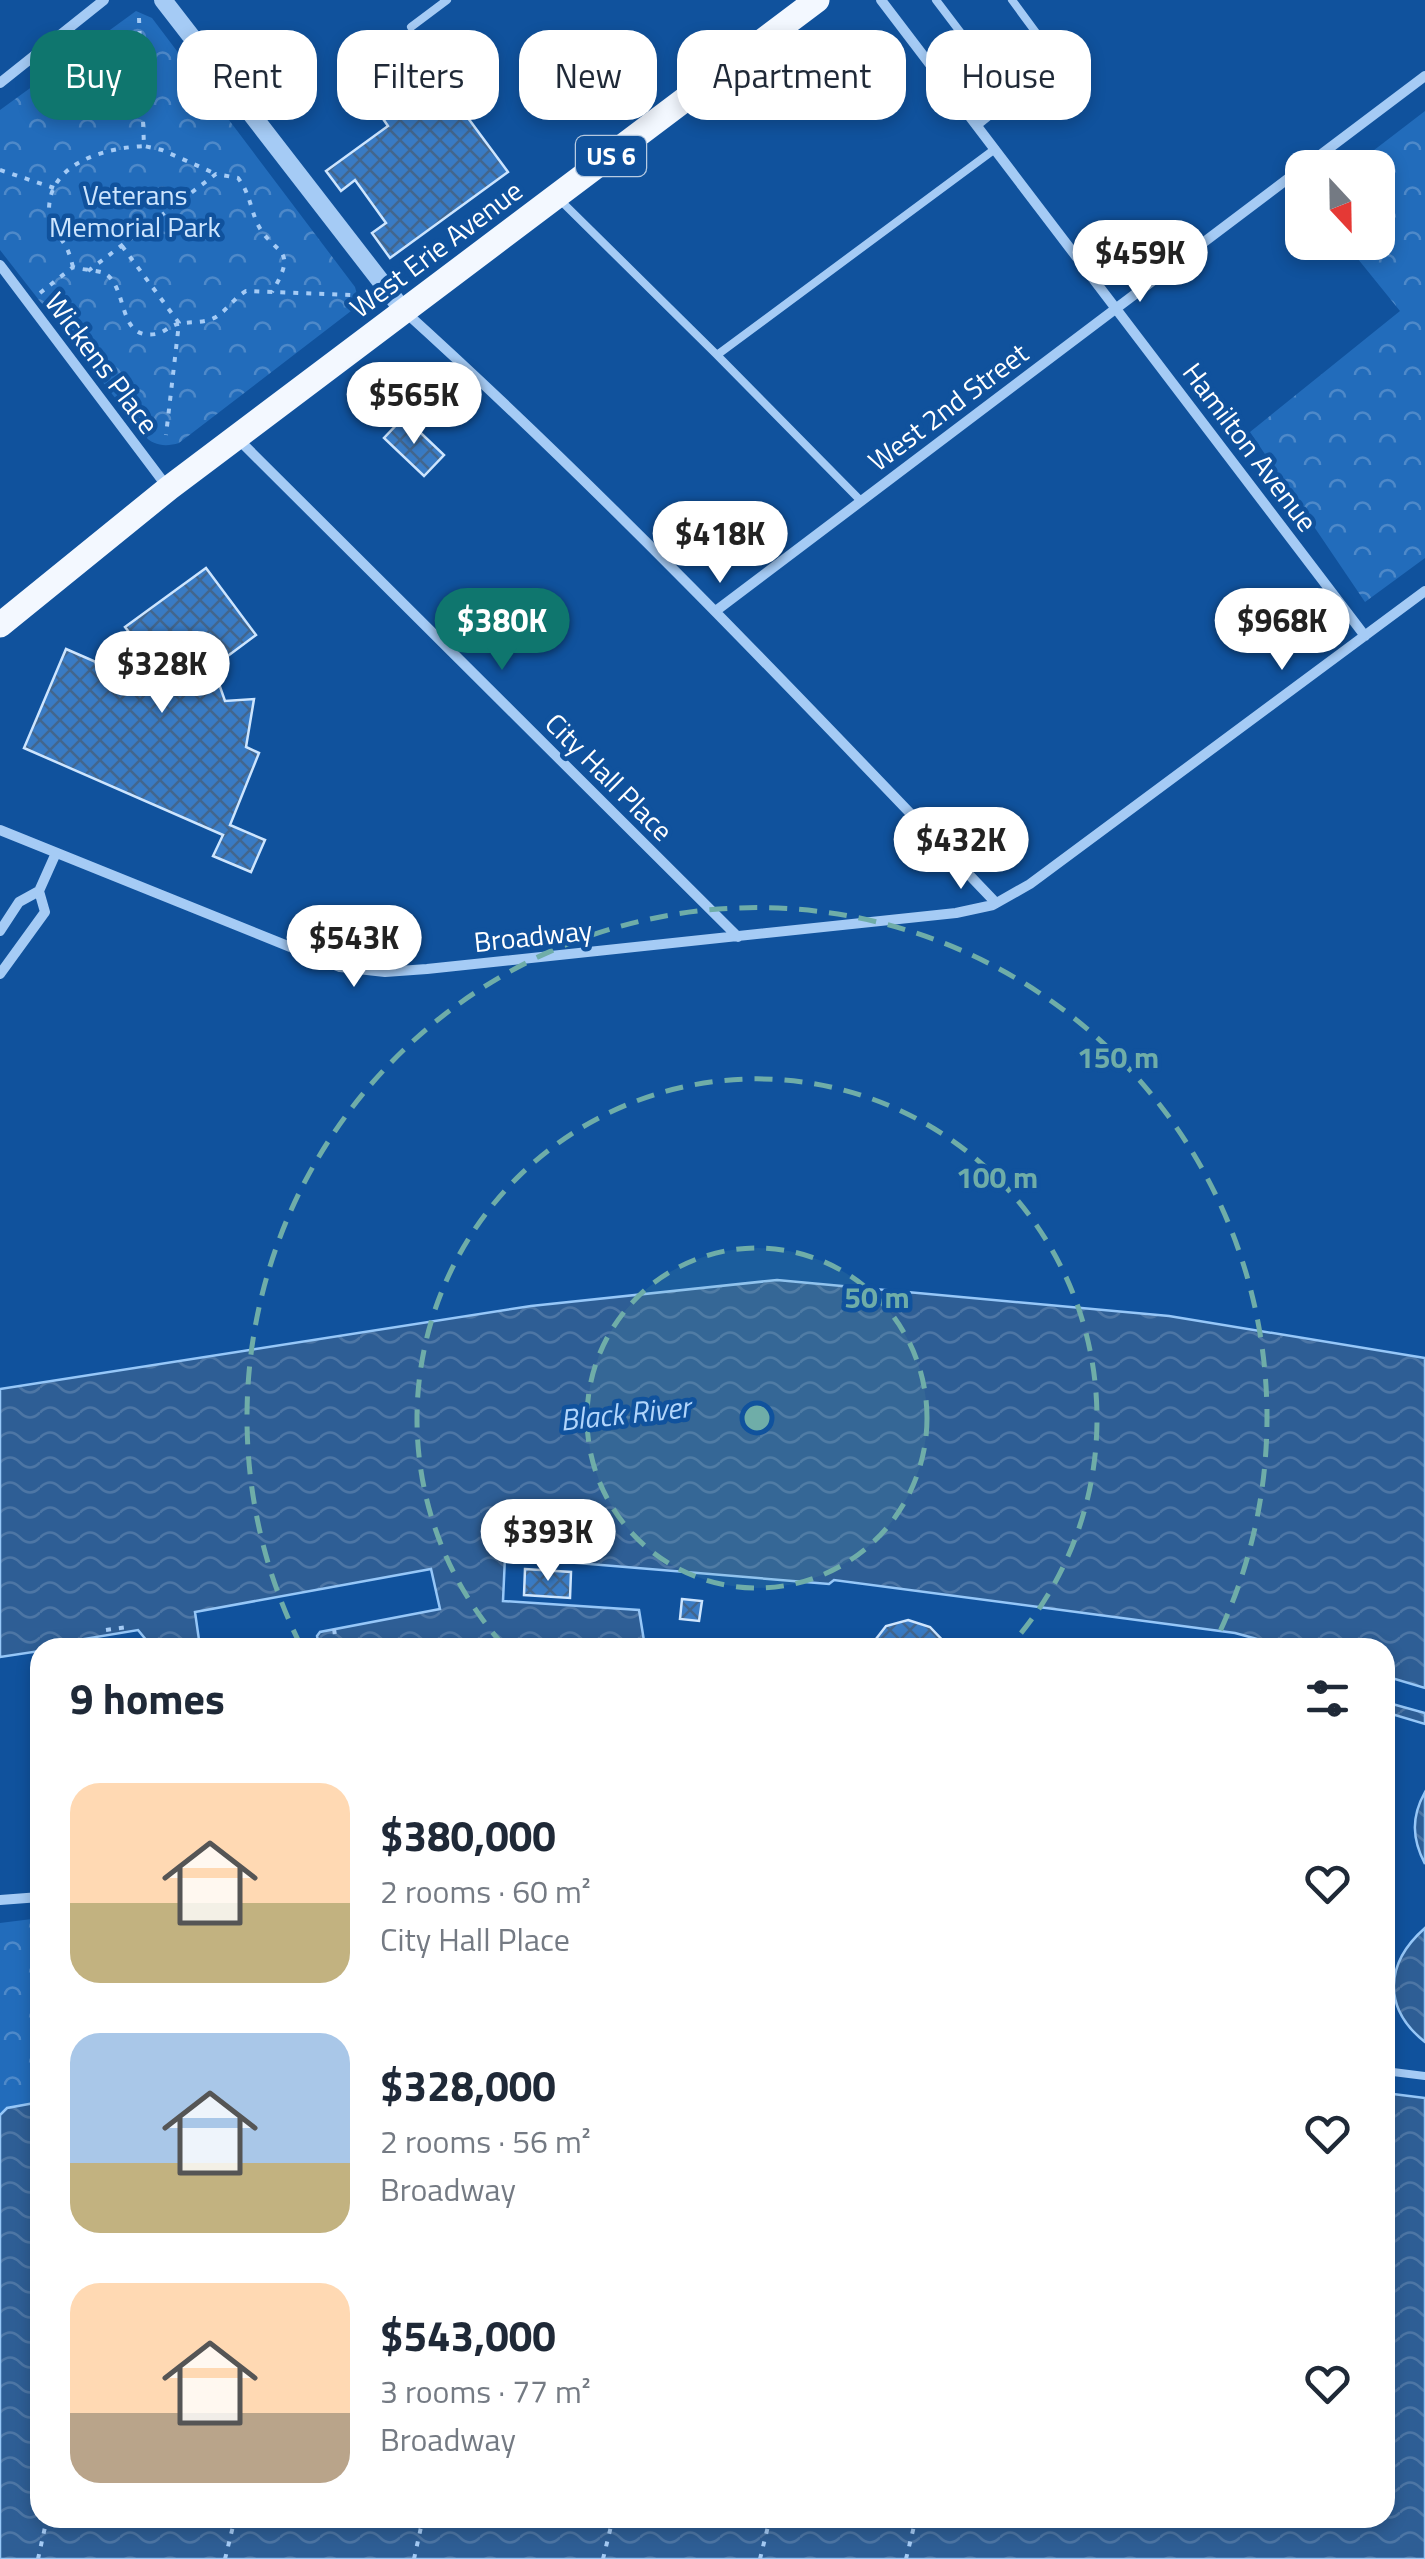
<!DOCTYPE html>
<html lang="en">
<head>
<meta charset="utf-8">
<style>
  body { margin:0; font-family:"Titillium Web",sans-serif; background:#f6f6f7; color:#1f2937; height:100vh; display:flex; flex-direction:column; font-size:38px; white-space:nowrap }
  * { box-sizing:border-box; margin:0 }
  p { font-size:32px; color:#747a83 }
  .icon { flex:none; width:55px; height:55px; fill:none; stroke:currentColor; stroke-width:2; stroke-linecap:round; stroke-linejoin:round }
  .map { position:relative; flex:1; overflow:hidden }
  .drawer { position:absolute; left:30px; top:1638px; width:1365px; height:890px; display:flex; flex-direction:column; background:#fff; border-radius:30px; box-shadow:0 5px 15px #0003 }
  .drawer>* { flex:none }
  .top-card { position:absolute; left:30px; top:30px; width:1365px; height:90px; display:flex; gap:20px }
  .needle { width:65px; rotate:158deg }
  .fabs { position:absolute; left:1285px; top:150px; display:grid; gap:20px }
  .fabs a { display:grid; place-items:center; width:110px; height:110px; border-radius:20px; background:#fff; box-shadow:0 5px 15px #0003; font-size:50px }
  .price { position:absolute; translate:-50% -85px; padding:0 22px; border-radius:35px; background:#fff; color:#222; font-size:32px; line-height:65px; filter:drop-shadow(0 2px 5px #0008) }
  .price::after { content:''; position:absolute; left:50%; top:60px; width:30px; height:22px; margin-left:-15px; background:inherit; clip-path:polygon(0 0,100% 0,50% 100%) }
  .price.current { background:#0f766e; color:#fff }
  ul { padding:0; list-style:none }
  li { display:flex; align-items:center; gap:30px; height:250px; padding:0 40px }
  li span { display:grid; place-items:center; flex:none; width:280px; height:200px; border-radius:30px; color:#555 }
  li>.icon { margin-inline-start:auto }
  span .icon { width:120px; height:120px; fill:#fffc; stroke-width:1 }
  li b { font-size:42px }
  h2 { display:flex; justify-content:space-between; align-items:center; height:120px; padding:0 40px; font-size:42px }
  .pill { padding:0 35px; border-radius:30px; background:#fff; box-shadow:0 5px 15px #0003; font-size:35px; line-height:90px }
  .pill.current { background:#0f766e; color:#fff }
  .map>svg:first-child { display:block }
  .park { fill:url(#park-crowns) }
  .water { fill:url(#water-waves); stroke:#96c7f8; stroke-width:2.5 }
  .building { fill:url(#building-cross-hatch); stroke:#cde5fe; stroke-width:2.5 }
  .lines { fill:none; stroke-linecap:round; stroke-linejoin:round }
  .path { stroke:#a5cbf5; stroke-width:4; stroke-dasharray:5 8; stroke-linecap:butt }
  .service { stroke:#a5cbf5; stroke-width:8 }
  .minor { stroke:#a5cbf5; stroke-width:10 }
  .tertiary { stroke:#a5cbf5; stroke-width:18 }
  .primary { stroke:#f3f8ff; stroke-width:25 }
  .ring { fill:none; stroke:#6fada8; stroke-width:5; stroke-dasharray:18 12 }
  .labels { text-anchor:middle; stroke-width:9; stroke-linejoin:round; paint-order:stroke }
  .shield { fill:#10529d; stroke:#b7cbe2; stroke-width:2.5 }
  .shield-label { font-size:25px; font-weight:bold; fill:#fff }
  .park-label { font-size:28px; fill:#cde5fe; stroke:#10529d }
  .street-label { font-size:28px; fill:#fff; stroke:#10529d }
  .water-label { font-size:30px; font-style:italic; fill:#b1d5fb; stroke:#10529d }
  .centre { fill:#6fada8; stroke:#10529d; stroke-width:5 }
  .ring-label { font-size:30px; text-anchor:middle; font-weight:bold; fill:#6fada8; stroke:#10529d; stroke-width:9; stroke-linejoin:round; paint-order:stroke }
</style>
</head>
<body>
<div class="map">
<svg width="1425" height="2559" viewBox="0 0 1425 2559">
  <defs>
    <pattern id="park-crowns" width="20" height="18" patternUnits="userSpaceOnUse" patternTransform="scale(2.5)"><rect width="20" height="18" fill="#226cbb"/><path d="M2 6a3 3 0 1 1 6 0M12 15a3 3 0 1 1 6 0" fill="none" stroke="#4e89c9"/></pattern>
    <pattern id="water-waves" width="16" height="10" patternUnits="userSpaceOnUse" patternTransform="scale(2.5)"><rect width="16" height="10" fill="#2e5e95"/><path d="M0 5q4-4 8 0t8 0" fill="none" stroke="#4d76a5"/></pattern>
    <pattern id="building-cross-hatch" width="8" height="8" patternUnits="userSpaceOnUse" patternTransform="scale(2.5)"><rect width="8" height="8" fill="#397bc4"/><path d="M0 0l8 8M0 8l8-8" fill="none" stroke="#42668e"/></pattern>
  </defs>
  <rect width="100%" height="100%" fill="#10529d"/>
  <path class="park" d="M136 11 152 18 355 287 358 298 351 311 179 443C166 447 153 446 144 435L0 250V110Z
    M1425 111V558L1365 602 1250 432 1400 311 1345 243 1378 242V168L1352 167Z
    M40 1918V2102L7 2108 0 2115V1923Z"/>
  <path class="water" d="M777 1280 1169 1316 1425 1358V1688L1385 1676V1648L1286 1647 1235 1633 834 1580 829 1584 505 1557 503 1601 639 1610 645 1647H319L317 1636 320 1632 440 1609 431 1569 195 1612 200 1647H152L138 1630 72 1641V1646L40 1648V1651L0 1657V1389L531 1306Z
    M1385 1702 1425 1713V1724L1385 1712Z
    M1425 1792V1864C1412 1839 1411 1817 1425 1792Z
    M1425 1928V2042C1382 2008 1385 1963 1425 1928Z
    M1385 2093 1425 2098V2559H0V2115L7 2108 40 2102V2518H1385Z"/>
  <path class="building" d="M425 60 508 172 390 258 372 233 386 223 355 180 341 191 326 171 388 126 370 100Z
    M404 417 444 455 424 476 384 438Z
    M206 568 256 635 213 667 225 701 254 699 246 747 259 753 230 825 265 840 251 872 213 856 223 835 24 748 66 649 105 666 136 641 125 627Z
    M525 1569 571 1572 570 1598 524 1595Z
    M682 1599 702 1601 699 1621 680 1619Z
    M908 1620 930 1627 950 1648H869L886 1626Z"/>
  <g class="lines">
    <path class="path" d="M139 18 144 146 162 150 216 174
      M0 170 54 188
      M122 246 179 323 166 435
      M73 267C71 260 69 251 65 245 58 234 49 225 49 210 49 162 106 148 144 146
      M88 271 216 174 238 178C249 192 250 206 257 223 274 257 300 245 272 292
      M40 293 73 267C82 270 96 270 104 273 129 286 116 341 156 334 164 333 170 325 178 324 190 321 204 324 216 317 227 310 234 298 246 291L351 295
      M334 1629 337 1648
      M106 1630 128 1627
      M38 2559 47 2518
      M225 2559 235 2518
      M414 2559 423 2518
      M603 2559 613 2518
      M760 2559 770 2518
      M906 2559 916 2518"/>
    <path class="service" d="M936 0 1011 99
      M411 27 447 0
      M977 126 1057 61 1012 0
      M560 200 717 355
      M861 501 717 355 995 149
      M1385 2071 1425 2076"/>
    <path class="minor" d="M881 0 1365 636
      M0 83 104 0
      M1303 168 1425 76
      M0 265 168 488
      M403 310C611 498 803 701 996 903
      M237 438 738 937
      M717 610 1302 168
      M0 830 340 967 385 972 427 969 956 913 993 905 1030 884 1425 591
      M39 891 56 853
      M0 931 19 902 39 891 45 912 0 974
      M0 1900 40 1897"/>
    <path class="tertiary" d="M163 0 403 310"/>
    <path class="primary" d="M0 625 169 488 817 0"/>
  </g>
  <circle cx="757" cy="1418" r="170" fill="#6fada8" fill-opacity=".12"/>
  <g class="ring">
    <circle cx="757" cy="1418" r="170"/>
    <path d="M504 1646A340 340 0 1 1 1010 1646"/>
    <path d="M301 1646A510 510 0 1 1 1213 1646"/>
  </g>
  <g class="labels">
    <rect class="shield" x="576" y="136" width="70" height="40" rx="8"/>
    <g class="shield-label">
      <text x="611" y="165">US 6</text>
    </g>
    <g class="park-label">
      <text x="135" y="205">Veterans<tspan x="135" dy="32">Memorial Park</tspan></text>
    </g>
    <g class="street-label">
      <text transform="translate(436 249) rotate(-37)" y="10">West Erie Avenue</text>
      <text transform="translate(102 363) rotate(53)" y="10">Wickens Place</text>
      <text transform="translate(948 407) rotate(-37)" y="10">West 2nd Street</text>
      <text transform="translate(1250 447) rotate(53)" y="10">Hamilton Avenue</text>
      <text transform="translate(609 777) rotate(45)" y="10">City Hall Place</text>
      <text transform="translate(533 936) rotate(-6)" y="10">Broadway</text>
    </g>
    <g class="water-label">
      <text transform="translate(625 1414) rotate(-6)" y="10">Black River</text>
    </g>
  </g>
  <circle cx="757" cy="1418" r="15" class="centre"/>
  <g class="ring-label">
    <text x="1118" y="1068">150 m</text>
    <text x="997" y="1188">100 m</text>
    <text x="877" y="1308">50 m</text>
  </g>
</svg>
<div class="fabs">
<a><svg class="needle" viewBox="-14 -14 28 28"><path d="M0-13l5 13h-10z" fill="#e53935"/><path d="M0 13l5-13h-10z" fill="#747a83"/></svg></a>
</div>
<b class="price" style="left:1140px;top:305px">$459K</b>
<b class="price" style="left:414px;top:447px">$565K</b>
<b class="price" style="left:720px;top:586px">$418K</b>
<b class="price current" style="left:502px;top:673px">$380K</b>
<b class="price" style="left:1282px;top:673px">$968K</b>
<b class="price" style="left:162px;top:716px">$328K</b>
<b class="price" style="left:961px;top:892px">$432K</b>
<b class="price" style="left:354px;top:990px">$543K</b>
<b class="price" style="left:548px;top:1584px">$393K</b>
<div class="top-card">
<a class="pill current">Buy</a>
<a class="pill">Rent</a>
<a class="pill">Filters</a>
<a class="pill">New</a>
<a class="pill">Apartment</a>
<a class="pill">House</a>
</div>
<section class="drawer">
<h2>9 homes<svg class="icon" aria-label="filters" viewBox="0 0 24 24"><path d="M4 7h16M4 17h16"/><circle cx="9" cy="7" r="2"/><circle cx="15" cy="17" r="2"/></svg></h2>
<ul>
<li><span style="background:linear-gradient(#ffd9b3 60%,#c2b280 0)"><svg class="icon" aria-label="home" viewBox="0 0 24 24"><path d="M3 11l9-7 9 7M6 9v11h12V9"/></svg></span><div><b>$380,000</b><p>2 rooms · 60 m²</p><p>City Hall Place</p></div><svg class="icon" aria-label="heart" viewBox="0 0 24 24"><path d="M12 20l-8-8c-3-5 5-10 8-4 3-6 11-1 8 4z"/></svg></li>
<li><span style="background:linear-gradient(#a9c7e8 65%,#c2b280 0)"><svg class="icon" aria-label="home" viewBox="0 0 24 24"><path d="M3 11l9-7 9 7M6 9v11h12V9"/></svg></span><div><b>$328,000</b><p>2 rooms · 56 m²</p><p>Broadway</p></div><svg class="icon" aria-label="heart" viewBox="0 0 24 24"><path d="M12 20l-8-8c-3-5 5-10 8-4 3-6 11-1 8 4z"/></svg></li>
<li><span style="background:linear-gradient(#ffd9b3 65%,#b9a48a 0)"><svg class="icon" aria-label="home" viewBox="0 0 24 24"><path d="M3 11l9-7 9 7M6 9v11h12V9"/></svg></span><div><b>$543,000</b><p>3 rooms · 77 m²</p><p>Broadway</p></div><svg class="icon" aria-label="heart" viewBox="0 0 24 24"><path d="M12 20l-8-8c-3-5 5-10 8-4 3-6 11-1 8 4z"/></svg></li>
</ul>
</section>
</div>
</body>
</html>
